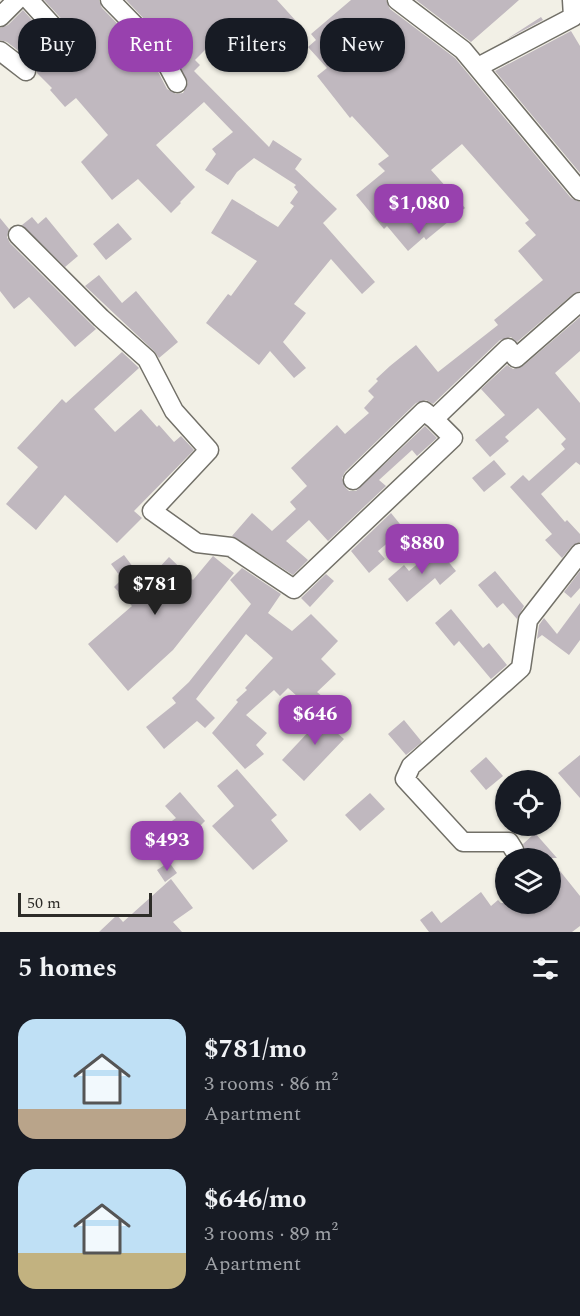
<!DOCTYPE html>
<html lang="en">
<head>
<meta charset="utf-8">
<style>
  body { margin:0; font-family:Spectral,serif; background:#20242c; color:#f1f3f6; height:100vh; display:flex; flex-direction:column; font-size:22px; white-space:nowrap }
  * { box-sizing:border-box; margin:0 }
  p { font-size:20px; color:#9ea1a6 }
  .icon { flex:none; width:33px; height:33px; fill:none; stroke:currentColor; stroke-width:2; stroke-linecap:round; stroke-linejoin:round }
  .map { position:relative; height:932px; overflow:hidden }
  .panel { display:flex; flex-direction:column; background:#171b24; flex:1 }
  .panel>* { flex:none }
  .top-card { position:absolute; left:18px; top:18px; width:544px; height:54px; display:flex; gap:12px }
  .buttons { position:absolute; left:495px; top:770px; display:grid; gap:12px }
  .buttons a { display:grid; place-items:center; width:66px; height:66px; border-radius:50%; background:#171b24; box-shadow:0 2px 4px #0004; font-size:30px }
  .scale { position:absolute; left:18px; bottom:15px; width:134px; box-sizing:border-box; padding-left:6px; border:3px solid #2d2c28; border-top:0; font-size:16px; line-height:21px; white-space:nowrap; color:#2d2c28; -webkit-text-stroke:4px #f2f0e6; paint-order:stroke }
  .price { position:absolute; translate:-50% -51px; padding:0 14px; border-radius:12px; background:#9841ae; color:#fff; font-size:20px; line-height:39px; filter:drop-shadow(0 2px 3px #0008) }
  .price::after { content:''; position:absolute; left:50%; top:36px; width:18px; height:14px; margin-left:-9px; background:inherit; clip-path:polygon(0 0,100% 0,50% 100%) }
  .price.on { background:#222; color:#fff }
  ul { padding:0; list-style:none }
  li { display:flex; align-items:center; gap:18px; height:150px; padding:0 18px }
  li span { display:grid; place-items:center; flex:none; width:168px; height:120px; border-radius:18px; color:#555 }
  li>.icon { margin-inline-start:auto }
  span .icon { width:72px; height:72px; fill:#fffc; stroke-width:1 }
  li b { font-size:26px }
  h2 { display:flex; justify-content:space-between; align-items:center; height:72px; padding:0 18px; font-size:26px }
  .tag { padding:0 21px; border-radius:24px; background:#171b24; box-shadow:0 2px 4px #0004; font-size:21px; line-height:54px }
  .tag.on { background:#9841ae; color:#fff }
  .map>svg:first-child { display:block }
  .building { fill:#c0b8bf }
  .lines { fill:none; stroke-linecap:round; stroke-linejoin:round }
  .street-casing { stroke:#727068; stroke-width:21 }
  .street { stroke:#fff; stroke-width:18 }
</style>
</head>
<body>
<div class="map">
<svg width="580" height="932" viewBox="0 0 580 932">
  <rect width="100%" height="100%" fill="#f2f0e6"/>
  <path class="building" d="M44 0H99L102 8 151 58 167 89 176 94 183 93 188 83 170 46 126 0H277L296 21 263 52 257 46 236 64 215 40 195 60 200 65 194 71 269 147 273 140 302 159 295 169 337 209 323 223 375 282 362 294 331 259 294 304 306 313 283 342 306 368 294 378 270 351 259 365 206 323 228 294 231 296 257 261 211 233 232 199 278 227 294 206 290 203 298 192 294 187 296 185 254 158 237 172 228 185 205 170 216 154 212 149 233 132 204 102 156 145 195 187 180 202 181 203 171 213 138 179 112 200 81 162 108 135 76 98 65 107 50 90 52 88 37 73V67L33 62 7 42 0 40V28L8 25 23 10 52 42 62 45 68 42 71 37 69 27Z
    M351 0H386L390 9 455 58 571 198 580 202V291L573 294 517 342 511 337 500 340 433 404 426 400 416 403 345 472 342 478 345 487 349 491H356L425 426 437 438 417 456 412 450 379 480 386 486 328 541 309 520 286 541 308 560 293 575 232 536 252 513 272 531 296 509 290 502 307 486 291 468 337 425 345 434 369 413 364 408 374 397 368 391 378 381 376 379 390 366 416 345 438 372 498 325 494 320 543 280 518 251 536 235 525 223 529 220 462 144 431 170 465 208 426 240 424 237 408 251 387 226 384 229 356 195 385 171 378 164 389 156 352 116 350 118 317 76 327 68 308 47 316 40 311 34Z
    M416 0H519L471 42Z
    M541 17 543 20 507 39Z
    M571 31 580 46V173L495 71Z
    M32 217 38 224 46 217 78 256 65 267 22 225Z
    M0 218 9 229 7 237 10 243 96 329 75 347 29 297 14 309 0 291Z
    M118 223 132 239 106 260 93 244Z
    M99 275 122 303 136 291 178 342 159 358 154 351 85 286Z
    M580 317V351L555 373 580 403V465L576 462 541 494 565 522 567 520 580 534V542L572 546 562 558 545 540 552 534 510 487 523 475 529 481 565 449 561 444 566 439 538 408 505 437 509 441 490 457 475 440 505 415 481 389 507 365 513 369 523 366Z
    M122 352 139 368 94 409 115 432 141 409 157 427 159 425 174 442 181 436 194 450 134 511 142 518 117 543 65 495 36 530 6 504 38 467 17 448 62 399 66 403Z
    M494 460 506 474 484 492 472 478Z
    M391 513 404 529 378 551 385 559 369 573 351 551Z
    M437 548 456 571 440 585 435 578 407 602 388 579 404 565 409 571Z
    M124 555 145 583 169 557 193 580 213 556 234 573 173 650 128 691 88 644 132 606 114 587 122 579 111 564Z
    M242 568 281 594 268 613 292 631 311 614 338 641 321 659 336 674 317 692 329 702 318 715 288 688 280 696 274 690 246 715 267 733 256 745 264 754 245 769 212 733 238 702 236 700 247 690 245 688 273 658 246 634 196 699 215 718 205 728 197 721 164 749 146 727 176 703 172 698 189 682 251 604 230 580Z
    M495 571 524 606 517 619 503 603 497 608 478 585Z
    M580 571V588L571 598 564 592Z
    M326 574 334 581 310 607 301 598Z
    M580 603V640L569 655 542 635 537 639 539 625 544 618 557 634Z
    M451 609 483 648 489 643 507 665 491 679 459 641 454 646 435 623Z
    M330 709 345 724 336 732 344 739 304 781 282 760Z
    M404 720 422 742 406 755 388 734Z
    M580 755V798L558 773Z
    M486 757 503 776 486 790 470 771Z
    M237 769 277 815 271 820 288 841 253 870 212 826 234 806 217 786Z
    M180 792 205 821 187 839 158 859 145 840 176 818 165 806Z
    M370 793 385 809 360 831 345 815Z
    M535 833 557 858H529L525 853 523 844Z
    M169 862 177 873 165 882 157 870Z
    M560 871 580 896V926L572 932H429L420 920 432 911 441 923 481 892 491 906 498 900 501 903H550V878Z
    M171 879 193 908 173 922 182 932H99L117 915 123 922Z"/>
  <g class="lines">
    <g class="street-casing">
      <path id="street" d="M29 0 60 34
        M110 0 160 51 177 83
        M397 0 463 50 580 191
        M0 17 17 0
        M0 51 26 71
        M478 67 573 17 572 0
        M18 235 101 318 147 359 174 411 209 450 152 511 197 543 231 547 294 589 453 438 434 419
        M353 480 424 411 434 419 508 348 516 358 580 302
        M514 850 509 842H463L405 779 411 766 521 668 528 620 580 553"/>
    </g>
    <use href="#street" class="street"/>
  </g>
</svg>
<div class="buttons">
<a><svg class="icon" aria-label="locate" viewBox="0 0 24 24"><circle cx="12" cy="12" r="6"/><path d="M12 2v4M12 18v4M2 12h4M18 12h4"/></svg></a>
<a><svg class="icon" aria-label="layers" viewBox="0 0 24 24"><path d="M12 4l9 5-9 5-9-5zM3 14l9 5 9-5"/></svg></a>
</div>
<div class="scale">50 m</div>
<b class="price" style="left:419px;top:235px">$1,080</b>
<b class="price" style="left:422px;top:575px">$880</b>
<b class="price on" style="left:155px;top:616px">$781</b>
<b class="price" style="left:315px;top:746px">$646</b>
<b class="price" style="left:167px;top:872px">$493</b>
<div class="top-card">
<a class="tag">Buy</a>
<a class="tag on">Rent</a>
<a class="tag">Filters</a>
<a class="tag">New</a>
</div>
</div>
<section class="panel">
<h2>5 homes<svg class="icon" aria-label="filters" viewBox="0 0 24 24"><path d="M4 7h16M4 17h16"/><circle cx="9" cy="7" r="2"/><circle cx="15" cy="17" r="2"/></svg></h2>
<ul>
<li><span style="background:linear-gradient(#bfe0f5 75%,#b9a48a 0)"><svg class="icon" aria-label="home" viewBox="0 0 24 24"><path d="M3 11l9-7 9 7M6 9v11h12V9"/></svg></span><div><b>$781/mo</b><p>3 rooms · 86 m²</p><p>Apartment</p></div></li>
<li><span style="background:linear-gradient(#bfe0f5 70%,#c2b280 0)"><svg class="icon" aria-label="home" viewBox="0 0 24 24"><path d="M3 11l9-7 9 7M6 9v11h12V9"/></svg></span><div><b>$646/mo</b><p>3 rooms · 89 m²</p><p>Apartment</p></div></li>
</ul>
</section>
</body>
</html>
